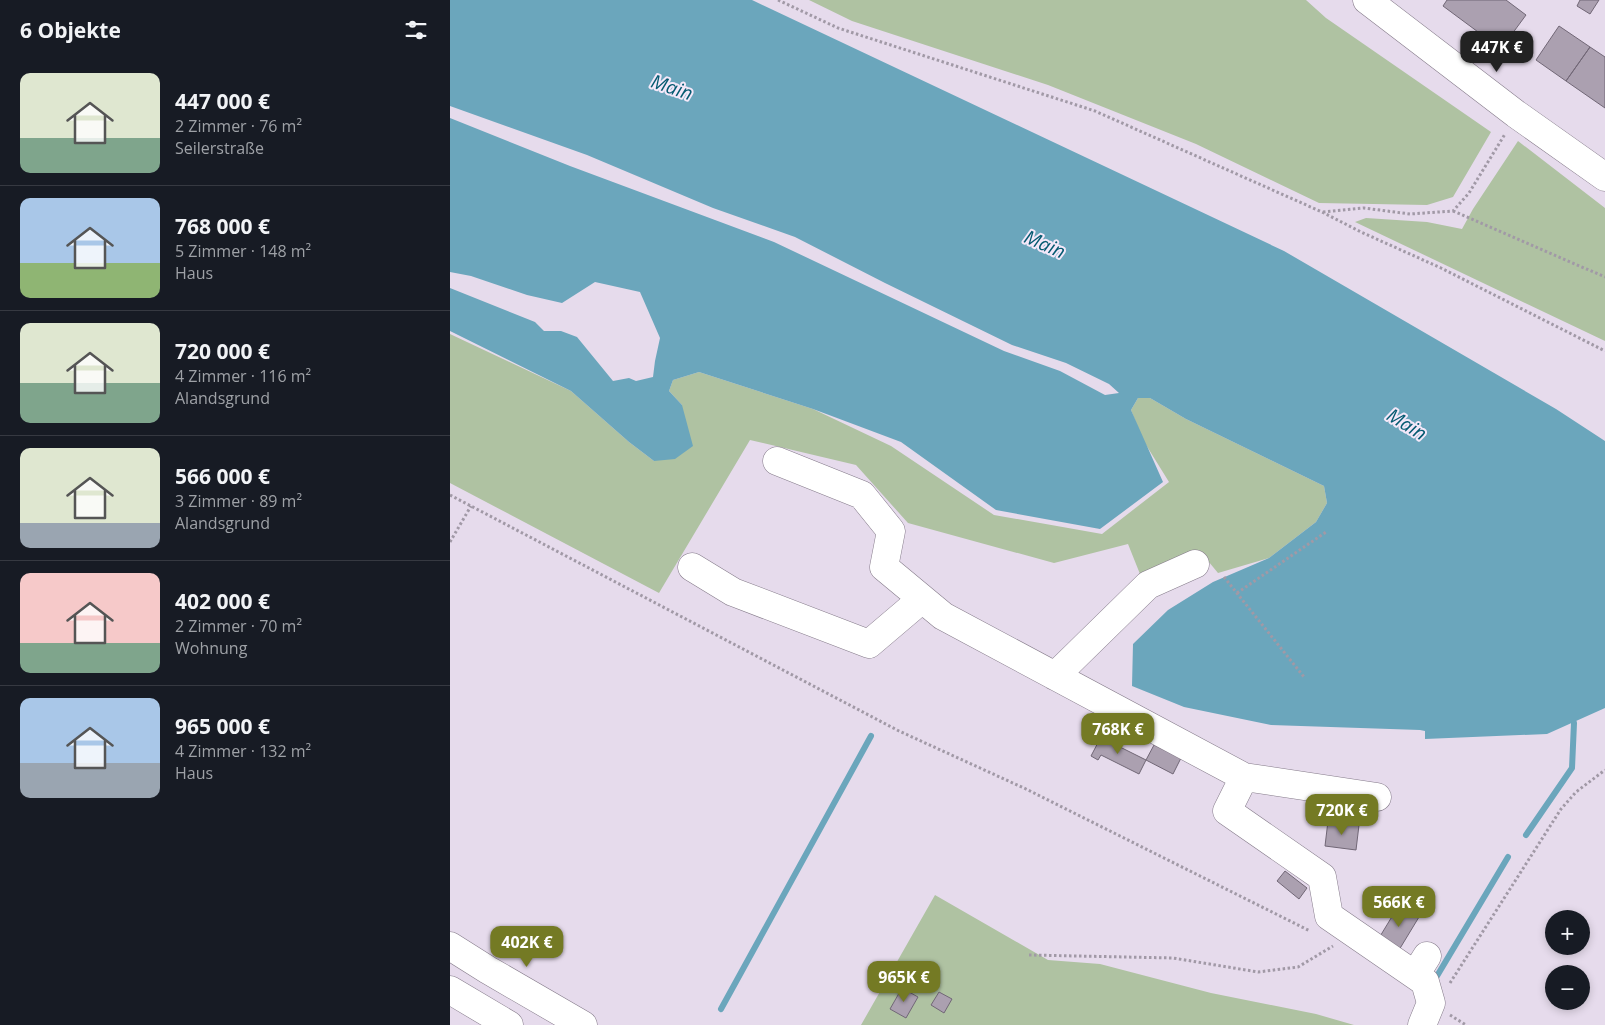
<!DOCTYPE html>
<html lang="de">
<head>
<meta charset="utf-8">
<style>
  body { margin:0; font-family:"Open Sans",sans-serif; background:#20242c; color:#f1f3f6; height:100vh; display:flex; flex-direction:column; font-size:19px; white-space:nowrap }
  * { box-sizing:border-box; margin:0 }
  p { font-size:16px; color:#9ea1a6 }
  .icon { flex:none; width:28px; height:28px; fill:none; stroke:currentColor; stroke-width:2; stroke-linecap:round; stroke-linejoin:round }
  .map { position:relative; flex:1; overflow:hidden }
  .side { display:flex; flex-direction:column; background:#171b24; width:450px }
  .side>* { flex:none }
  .controls { position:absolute; left:1095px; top:910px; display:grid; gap:10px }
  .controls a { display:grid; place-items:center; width:45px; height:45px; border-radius:50%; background:#171b24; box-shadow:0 2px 8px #0003; font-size:25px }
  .price { position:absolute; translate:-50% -42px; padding:0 11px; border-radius:10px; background:#747a24; color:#fff; font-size:16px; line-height:32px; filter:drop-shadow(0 1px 2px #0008) }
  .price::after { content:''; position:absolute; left:50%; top:30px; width:15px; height:11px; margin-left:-8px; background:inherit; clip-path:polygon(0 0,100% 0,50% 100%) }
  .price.current { background:#222; color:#fff }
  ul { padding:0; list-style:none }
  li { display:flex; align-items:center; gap:15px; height:125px; padding:0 20px }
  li+li { border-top:1px solid #363941 }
  li span { display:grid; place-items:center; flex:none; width:140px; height:100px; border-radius:10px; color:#555 }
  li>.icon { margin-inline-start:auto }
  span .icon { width:60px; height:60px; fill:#fffc; stroke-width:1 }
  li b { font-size:21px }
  h2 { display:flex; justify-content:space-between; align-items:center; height:60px; padding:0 20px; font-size:21px }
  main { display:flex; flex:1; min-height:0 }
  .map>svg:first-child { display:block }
  .green { fill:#afc2a2 }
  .water { fill:#6ba6bc }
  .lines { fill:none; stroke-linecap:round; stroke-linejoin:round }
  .stream { stroke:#6ba6bc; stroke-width:6 }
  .building { fill:#aba0b0; stroke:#716776 }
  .minor-casing { stroke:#857b8a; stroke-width:29 }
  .major-casing { stroke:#857b8a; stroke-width:29 }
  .path { stroke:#a199a6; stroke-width:3; stroke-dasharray:2.5 2.5; stroke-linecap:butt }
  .minor { stroke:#fff; stroke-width:28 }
  .major { stroke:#fff; stroke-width:28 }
  .labels { text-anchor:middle; stroke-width:4; stroke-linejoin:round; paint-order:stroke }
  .water-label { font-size:19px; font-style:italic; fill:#055a71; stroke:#f4e8f9 }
</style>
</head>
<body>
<main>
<section class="side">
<h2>6 Objekte<svg class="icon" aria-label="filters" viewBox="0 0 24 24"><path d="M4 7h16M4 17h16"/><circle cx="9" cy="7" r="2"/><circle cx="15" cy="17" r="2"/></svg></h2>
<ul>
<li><span style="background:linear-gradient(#dfe7d0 65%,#7fa58c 0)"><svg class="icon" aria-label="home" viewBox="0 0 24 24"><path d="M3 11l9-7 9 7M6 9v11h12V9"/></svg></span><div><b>447 000 €</b><p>2 Zimmer · 76 m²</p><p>Seilerstraße</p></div></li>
<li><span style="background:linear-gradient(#a9c7e8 65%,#8fb573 0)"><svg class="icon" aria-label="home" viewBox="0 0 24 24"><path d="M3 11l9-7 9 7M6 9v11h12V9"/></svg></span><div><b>768 000 €</b><p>5 Zimmer · 148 m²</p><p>Haus</p></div></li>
<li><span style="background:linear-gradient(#dfe7d0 60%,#7fa58c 0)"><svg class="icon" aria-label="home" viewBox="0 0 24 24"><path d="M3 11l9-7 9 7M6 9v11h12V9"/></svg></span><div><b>720 000 €</b><p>4 Zimmer · 116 m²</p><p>Alandsgrund</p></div></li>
<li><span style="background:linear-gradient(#dfe7d0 75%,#9aa5b1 0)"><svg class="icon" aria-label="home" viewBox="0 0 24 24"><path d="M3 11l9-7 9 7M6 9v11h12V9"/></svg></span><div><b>566 000 €</b><p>3 Zimmer · 89 m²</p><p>Alandsgrund</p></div></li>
<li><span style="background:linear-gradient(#f6c9c9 70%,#7fa58c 0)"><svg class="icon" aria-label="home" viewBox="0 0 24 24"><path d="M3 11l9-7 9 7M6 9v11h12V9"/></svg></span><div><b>402 000 €</b><p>2 Zimmer · 70 m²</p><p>Wohnung</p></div></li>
<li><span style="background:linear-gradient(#a9c7e8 65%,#9aa5b1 0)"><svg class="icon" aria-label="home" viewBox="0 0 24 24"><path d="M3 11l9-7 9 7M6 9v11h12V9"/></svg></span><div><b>965 000 €</b><p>4 Zimmer · 132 m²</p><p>Haus</p></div></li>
</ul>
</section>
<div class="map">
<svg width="1155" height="1025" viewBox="0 0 1155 1025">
  <rect width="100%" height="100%" fill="#e6dbec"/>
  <path class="green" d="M359 0H856L876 18 1041 132 1003 197 977 205 869 203 746 144 598 85 402 21Z
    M1068 141 1155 208V341L905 222 916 218 977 222 1012 229 1023 209Z
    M0 334 121 391 179 442 204 461 232 405 219 391 223 380 249 372 363 409 441 446 544 515 652 534 719 482 693 440 681 410 688 398H700L736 419 874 486 877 503 866 522 819 558 768 573 749 550 692 579 678 544 604 563 458 523 406 465 300 440 209 593 0 483Z
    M485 895 598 960 650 964 761 993 866 1014 904 1025H411Z"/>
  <path class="water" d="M0 0H302L834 251 1106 409 1155 441V708L1097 734 975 739V731L970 730 821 725 734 707 682 686 683 644 718 610 763 582 819 558 866 522 877 503 874 486 736 419 700 398H688L681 410 713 482 650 529 546 510 451 442 363 409 249 372 223 380 219 391 232 405 243 446 225 459 204 461 179 442 121 391 0 331V288L85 322 94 331H111L127 337 163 381 179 378 186 381 203 377 205 361 210 338 190 292 145 282 112 303 77 295 21 276 0 272V118L120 166 324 242 554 351 610 371 655 395 669 393 659 384 616 363 562 345 435 283 345 237 263 208 137 155 0 106Z"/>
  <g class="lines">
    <path class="stream" d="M1076 835 1122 768 1124 723
      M984 981 1058 857
      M271 1009 421 736"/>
  </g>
  <path class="building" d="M997 0H1056L1076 15 1051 49 993 6Z
    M1130 0H1149L1140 14 1127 6Z
    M1109 26 1140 47 1116 81 1086 60Z
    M1140 47 1155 57V108L1116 81Z
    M653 733 662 738 660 742 696 760 689 774 651 755 648 760 641 756Z
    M704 745 731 758 723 774 696 760Z
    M878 821 909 825 906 850 875 846Z
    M835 871 857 888 849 899 827 881Z
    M949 905 969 917 949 950 929 938Z
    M452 988 468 997 456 1018 440 1009Z
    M489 992 502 999 494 1013 481 1005Z"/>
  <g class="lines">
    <g class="minor-casing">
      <path id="minor" d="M327 461 412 495 441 531 434 567 493 616 794 777
        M242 567 283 592 419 644 472 599
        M605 676 698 585 745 564
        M927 797 794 777 777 811 872 877 879 916 975 982 981 1003 972 1025
        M965 975 977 956
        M0 990 59 1025"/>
    </g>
    <g class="major-casing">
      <path id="major" d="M917 0 1066 114 1155 177
        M0 946 38 970 133 1025"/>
    </g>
    <path class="path" d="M328 0 388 28 645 111 872 212 911 232 991 268 1155 351
      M1003 211 1155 277
      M873 212 914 208 960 214 1003 211 1019 193 1055 134
      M0 495 449 731 576 789 860 931
      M0 542 21 506
      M774 577 854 677
      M787 593 876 532
      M579 955 723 958 808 972 848 967 883 946
      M1000 983 1111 809 1126 792 1155 770
      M1000 1015 1016 1025"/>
    <use href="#minor" class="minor"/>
    <use href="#major" class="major"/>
  </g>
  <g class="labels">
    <g class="water-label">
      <text transform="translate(222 87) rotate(19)" y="7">Main</text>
      <text transform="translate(595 244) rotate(24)" y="7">Main</text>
      <text transform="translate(957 424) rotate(32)" y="7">Main</text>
    </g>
  </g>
</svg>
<div class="controls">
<a>+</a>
<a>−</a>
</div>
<b class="price current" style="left:1047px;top:73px">447K €</b>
<b class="price" style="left:668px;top:755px">768K €</b>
<b class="price" style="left:892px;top:836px">720K €</b>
<b class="price" style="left:949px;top:928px">566K €</b>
<b class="price" style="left:77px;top:968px">402K €</b>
<b class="price" style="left:454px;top:1003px">965K €</b>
</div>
</main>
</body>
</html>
